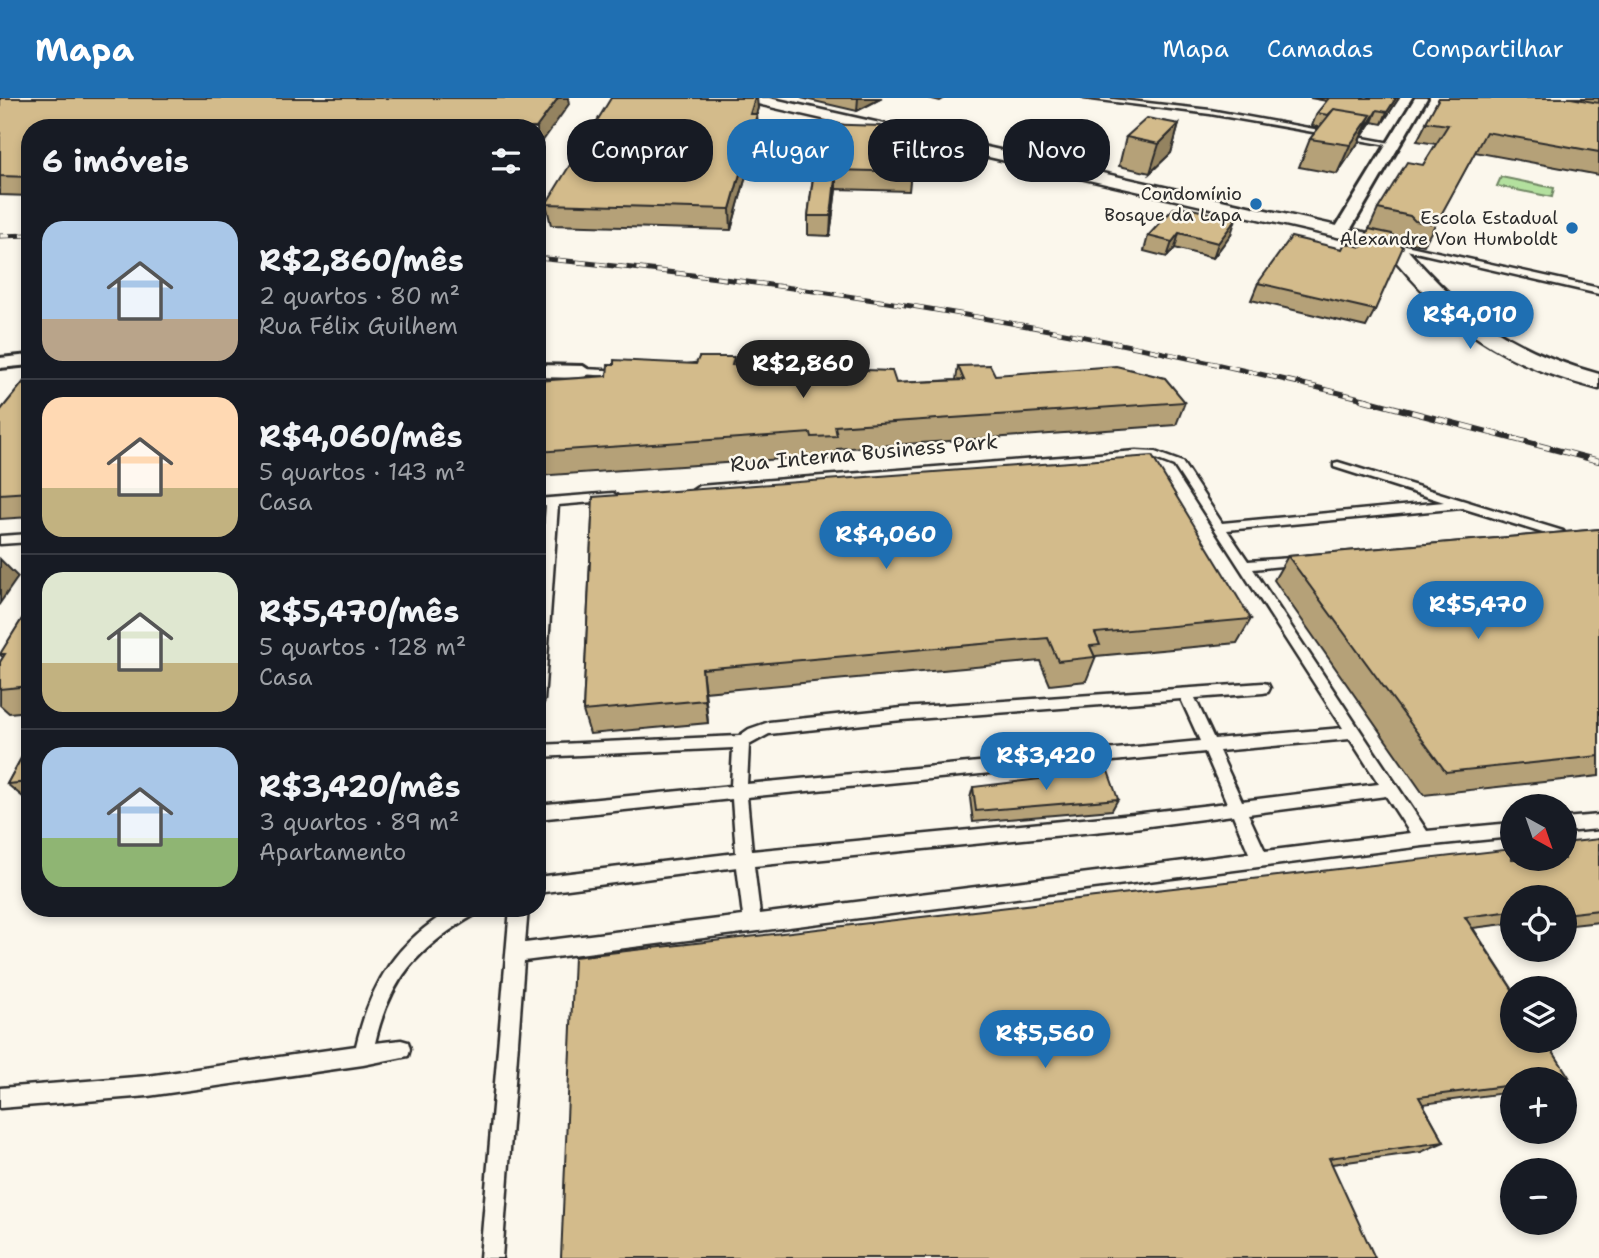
<!DOCTYPE html>
<html lang="pt">
<head>
<meta charset="utf-8">
<style>
  body { margin:0; font-family:"Shantell Sans",sans-serif; background:#242831; color:#f1f3f6; height:100vh; display:flex; flex-direction:column; font-size:26px; white-space:nowrap }
  * { box-sizing:border-box; margin:0 }
  p { font-size:23px; color:#9ea1a6 }
  .icon { flex:none; width:38px; height:38px; fill:none; stroke:currentColor; stroke-width:2; stroke-linecap:round; stroke-linejoin:round }
  .map { position:relative; flex:1; overflow:hidden }
  .panel { position:absolute; left:21px; top:21px; width:525px; height:798px; display:flex; flex-direction:column; background:#171b24; border-radius:28px; box-shadow:0 4px 10px #0003 }
  .panel>* { flex:none }
  .hud { position:absolute; left:567px; top:21px; width:665px; height:63px; display:flex; gap:14px }
  .needle { width:46px; rotate:140deg }
  .tools { position:absolute; left:1500px; top:696px; display:grid; gap:14px }
  .tools a { display:grid; place-items:center; width:77px; height:77px; border-radius:50%; background:#171b24; box-shadow:0 4px 10px #0003; font-size:35px }
  .price { position:absolute; translate:-50% -60px; padding:0 16px; border-radius:24px; background:#1f6fb2; color:#fff; font-size:23px; line-height:46px; filter:drop-shadow(0 2px 4px #0008) }
  .price::after { content:''; position:absolute; left:50%; top:42px; width:21px; height:16px; margin-left:-10px; background:inherit; clip-path:polygon(0 0,100% 0,50% 100%) }
  .price.on { background:#222; color:#fff }
  ul { padding:0; list-style:none }
  li { display:flex; align-items:center; gap:21px; height:175px; padding:0 21px }
  li+li { border-top:2px solid #363941 }
  li span { display:grid; place-items:center; flex:none; width:196px; height:140px; border-radius:21px; color:#555 }
  li>.icon { margin-inline-start:auto }
  span .icon { width:84px; height:84px; fill:#fffc; stroke-width:1 }
  li b { font-size:30px }
  h2 { display:flex; justify-content:space-between; align-items:center; height:84px; padding:0 21px; font-size:30px }
  .tag { padding:0 24px; border-radius:28px; background:#171b24; box-shadow:0 4px 10px #0003; font-size:24px; line-height:63px }
  .tag.on { background:#1f6fb2; color:#fff }
  header { display:flex; align-items:center; gap:42px; box-sizing:border-box; height:98px; padding:0 35px; background:#1f6fb2; color:#fff }
  header strong { font-size:33px }
  nav { display:flex; gap:38px; margin-inline-start:auto; font-size:24px }
  .map>svg:first-child { display:block }
  .green { fill:#b3e09e; stroke:#6f8664; stroke-width:2 }
  .lines { fill:none; stroke-linecap:round; stroke-linejoin:round }
  .service-casing { stroke:#2b2b2b; stroke-width:5 }
  .minor-casing { stroke:#2b2b2b; stroke-width:6 }
  .tertiary-casing { stroke:#2b2b2b; stroke-width:5 }
  .service { fill:#fbf7ec; fill-rule:evenodd }
  .minor { fill:#fbf7ec; fill-rule:evenodd }
  .tertiary { fill:#fbf7ec; fill-rule:evenodd }
  .rail-far1-casing { stroke:#2b2b2b; stroke-width:5 }
  .rail-casing { stroke:#2b2b2b; stroke-width:6 }
  .rail-far1 { stroke:#fbf7ec; stroke-width:3.5; stroke-dasharray:10; stroke-linecap:butt }
  .rail { stroke:#fbf7ec; stroke-width:4.5; stroke-dasharray:13; stroke-linecap:butt }
  .wall { fill:#b5a178; stroke:#2b2b2b; stroke-width:2 }
  .shaded-wall { fill:#948361; stroke:#2b2b2b; stroke-width:2 }
  .building { fill:#d3bb8b; stroke:#2b2b2b; stroke-width:2 }
  .poi-dot { fill:#1f6fb2; stroke:#fbf7ec; stroke-width:2.5 }
  .labels { text-anchor:middle; stroke-width:5; stroke-linejoin:round; paint-order:stroke }
  .far-poi-label { font-size:18px; fill:#2b2b2b; stroke:#fbf7ec; text-anchor:end }
  .street-label { font-size:21px; fill:#2b2b2b; stroke:#fbf7ec }
</style>
</head>
<body>
<header>
<strong>Mapa</strong>
<nav><a>Mapa</a><a>Camadas</a><a>Compartilhar</a></nav>
</header>
<div class="map">
<svg width="1599" height="1160" viewBox="0 0 1599 1160">
  <rect width="100%" height="100%" fill="#fbf7ec"/>
  <filter id="ink" filterUnits="userSpaceOnUse"><feTurbulence type="fractalNoise" baseFrequency=".0143" numOctaves="2"/><feDisplacementMap in="SourceGraphic" scale="14" xChannelSelector="R" yChannelSelector="G"/><feConvolveMatrix kernelMatrix="1 2 1 2 8 2 1 2 1" color-interpolation-filters="sRGB"/></filter>
  <g filter="url(#ink)">
    <path class="green" d="M1501 79 1554 90 1552 99 1497 88Z"/>
    <g class="lines">
      <g class="service-casing">
        <path id="service" d="M1084 0H1103L1210 12 1396 46 1393 48 1210 16Z
          M1392 144 1599 190V196L1389 148 1388 146Z
          M583 271 627 273 632 276 627 279 580 276 578 274Z
          M1136 353 1155 354 1182 364 1222 425 1444 404 1334 369V365L1338 364 1563 433 1565 436 1563 439 1559 440 1462 410 1227 432 1248 463 1306 459 1308 462 1302 466 1253 471 1427 733 1512 725V739L1423 748 524 863 502 1160H480L510 810H528L525 845 743 818 737 769 537 795V779L736 755 732 701 537 721V707L731 688 733 650 537 659V647L739 638 749 631 769 624 902 610 1263 585 1268 586 1270 590 1268 594 1263 595 1195 600 1214 641 1343 630 1174 368 1153 360 1136 359 699 396 693 392 699 388ZM1181 601 1200 643 747 686 749 647 769 636 902 622ZM1350 641 1379 686 1242 703 1219 653ZM1205 654 1227 705 1134 716 752 753 747 699ZM1386 698 1410 735 1265 753 1248 716ZM1233 717 1249 755 760 816 754 768 1134 730Z
          M613 395 619 399 617 402 558 407 544 602 542 606 537 608V512L546 408 537 409V401Z
          M30 436V444L0 446V438Z
          M1599 717V731L1564 734V720Z
          M454 810H478L476 816C419 849 390 880 375 945L401 942 408 944 410 951 408 958 363 967 148 998 0 1010V990L148 978 356 948C371 884 396 844 454 810Z"/>
      </g>
      <g class="minor-casing">
        <path id="minor" d="M1415 0H1427L1349 134 1346 137H1336L1333 134Z
          M30 257V267L0 270V260Z
          M537 267 583 268 592 274 583 280 537 279Z"/>
      </g>
      <g class="tertiary-casing">
        <path id="tertiary" d="M742 0H769L1399 142C1461 215 1506 250 1599 276V291C1500 266 1449 229 1385 150L749 4Z"/>
      </g>
      <use href="#service" class="service"/>
      <use href="#minor" class="minor"/>
      <use href="#tertiary" class="tertiary"/>
      <g class="rail-far1-casing">
        <path id="rail-far1" d="M0 138 30 137
          M537 160C818 187 1095 233 1368 302"/>
      </g>
      <g class="rail-casing">
        <path id="rail" d="M1361 301 1599 363"/>
      </g>
      <use href="#rail-far1" class="rail-far1"/>
      <use href="#rail" class="rail"/>
    </g>
    <path class="wall" d="M0 0 569 6 30 30V98L0 97Z
      M801 0H882L857 13Z
      M928 0H945L940 3Z
      M1310 0H1399L1382 26 1372 24 1363 37H1362L1358 45 1337 76 1299 69 1310 41 1319 29 1312 28 1317 15 1327 3Z
      M1439 0H1599V77L1475 54 1424 147 1404 144 1400 139 1394 138 1375 212 1366 229 1251 202 1258 185 1342 151 1361 149 1378 111 1423 67 1436 46 1417 43Z
      M758 10 756 16H757L758 35 731 132 551 127 546 106Z
      M820 26 881 33 911 74 909 93 836 91 830 138 808 137V118Z
      M1179 26 1171 55 1150 75 1119 68 1126 39Z
      M1174 110 1231 136 1213 160 1175 150 1167 159 1144 153 1148 138Z
      M734 259 735 267 896 285 956 282 958 268 995 277 1185 304 1176 327 837 351 836 361 812 362 811 359 537 378V261L544 283 607 278Z
      M30 276V419L0 421V313Z
      M593 399 1251 521 1237 545 1096 558 1086 583 1050 587 1040 563 705 594 708 625 590 636 583 613Z
      M1599 431V678L1424 697 1274 482 1288 458Z
      M30 508V613L9 615 0 607V564L3 559 0 557Z
      M30 644V703H28L7 686Z
      M973 689 1118 701 1112 712 973 724 970 700Z
      M1599 741V824L1564 828V800H1512V825L1473 830 1569 979 1563 982H1512V994L1423 1006 1444 1044 1421 1054 1332 1066 561 1160Z"/>
    <path class="shaded-wall" d="M558 0H568L569 6 537 51V30H536Z
      M755 0H757L758 10 750 35V16Z
      M858 0H882L857 13Z
      M1396 0H1399L1382 26 1387 14Z
      M1377 12 1372 24 1363 37 1369 25Z
      M757 16 758 35 731 132 730 111Z
      M1371 17 1358 45 1337 76 1350 47Z
      M1179 26 1171 55 1150 75 1159 46Z
      M836 72V91L830 138 831 118Z
      M1236 121 1231 136 1213 160 1218 145Z
      M1179 135 1175 150 1167 159 1172 144Z
      M539 261 545 284 537 287V274Z
      M0 461 18 479 0 505Z
      M702 571 705 594 708 625 705 602Z"/>
    <path class="building" d="M0 0H558L536 30H30V79L0 78Z
      M611 0H755L750 16H757L730 111 546 106Z
      M1329 0H1396L1387 14 1377 12 1369 25 1367 24 1371 17 1334 11 1328 17 1317 15Z
      M1439 0H1571L1599 5V54L1486 34 1436 126 1415 123 1410 118 1378 111 1407 64 1423 67 1448 27 1426 24Z
      M1334 11 1371 17 1350 47 1310 41Z
      M1147 20 1179 26 1159 46 1126 39Z
      M820 26 881 28V33H909L911 74 836 72 831 118H808Z
      M1183 109 1236 121 1218 145 1179 135 1172 144 1148 138 1174 110 1181 111Z
      M1369 131 1392 136 1403 149 1375 212 1258 185 1291 139 1342 151 1345 145 1361 149Z
      M699 259H734L732 267 892 273 896 285 964 282 958 268 990 267 995 277 1116 268 1165 280 1185 304 835 328 837 338 812 339 811 335 537 354V283L607 278 608 267H614V262L696 266Z
      M30 276V394L0 396V313Z
      M1152 358 1251 521 1095 535 1100 547 1090 548 1095 559 1058 563 1048 540 702 571 705 602 583 613 593 399Z
      M1599 431V658L1446 674 1288 458Z
      M30 508V588L0 591V564L5 556H0Z
      M30 644V684L7 686Z
      M1108 673 1118 701 976 713 973 689Z
      M1599 741V812L1564 816V800H1512V813L1465 819 1512 891V943H1546L1569 979 1547 982H1512V987L1419 999 1444 1044 1329 1060 1375 1160H561L574 859 1512 751V761H1564V745Z"/>
  </g>
  <g class="poi-dot">
    <circle cx="1256" cy="106" r="7"/>
    <circle cx="1572" cy="130" r="7"/>
  </g>
  <g class="labels">
    <g class="far-poi-label">
      <text x="1242" y="102">Condomínio<tspan x="1242" dy="21">Bosque da Lapa</tspan></text>
      <text x="1558" y="126">Escola Estadual<tspan x="1558" dy="21">Alexandre Von Humboldt</tspan></text>
    </g>
    <g class="street-label">
      <text transform="translate(864 355) rotate(-5)" y="7">Rua Interna Business Park</text>
    </g>
  </g>
</svg>
<div class="tools">
<a><svg class="needle" viewBox="-14 -14 28 28"><path d="M0-13l5 13h-10z" fill="#e53935"/><path d="M0 13l5-13h-10z" fill="#9ea1a6"/></svg></a>
<a><svg class="icon" aria-label="locate" viewBox="0 0 24 24"><circle cx="12" cy="12" r="6"/><path d="M12 2v4M12 18v4M2 12h4M18 12h4"/></svg></a>
<a><svg class="icon" aria-label="layers" viewBox="0 0 24 24"><path d="M12 4l9 5-9 5-9-5zM3 14l9 5 9-5"/></svg></a>
<a>+</a>
<a>−</a>
</div>
<b class="price" style="left:1470px;top:253px">R$4,010</b>
<b class="price on" style="left:803px;top:302px">R$2,860</b>
<b class="price" style="left:886px;top:473px">R$4,060</b>
<b class="price" style="left:1478px;top:543px">R$5,470</b>
<b class="price" style="left:1046px;top:694px">R$3,420</b>
<b class="price" style="left:1045px;top:972px">R$5,560</b>
<div class="hud">
<a class="tag">Comprar</a>
<a class="tag on">Alugar</a>
<a class="tag">Filtros</a>
<a class="tag">Novo</a>
</div>
<section class="panel">
<h2>6 imóveis<svg class="icon" aria-label="filters" viewBox="0 0 24 24"><path d="M4 7h16M4 17h16"/><circle cx="9" cy="7" r="2"/><circle cx="15" cy="17" r="2"/></svg></h2>
<ul>
<li><span style="background:linear-gradient(#a9c7e8 70%,#b9a48a 0)"><svg class="icon" aria-label="home" viewBox="0 0 24 24"><path d="M3 11l9-7 9 7M6 9v11h12V9"/></svg></span><div><b>R$2,860/mês</b><p>2 quartos · 80 m²</p><p>Rua Félix Guilhem</p></div></li>
<li><span style="background:linear-gradient(#ffd9b3 65%,#c2b280 0)"><svg class="icon" aria-label="home" viewBox="0 0 24 24"><path d="M3 11l9-7 9 7M6 9v11h12V9"/></svg></span><div><b>R$4,060/mês</b><p>5 quartos · 143 m²</p><p>Casa</p></div></li>
<li><span style="background:linear-gradient(#dfe7d0 65%,#c2b280 0)"><svg class="icon" aria-label="home" viewBox="0 0 24 24"><path d="M3 11l9-7 9 7M6 9v11h12V9"/></svg></span><div><b>R$5,470/mês</b><p>5 quartos · 128 m²</p><p>Casa</p></div></li>
<li><span style="background:linear-gradient(#a9c7e8 65%,#8fb573 0)"><svg class="icon" aria-label="home" viewBox="0 0 24 24"><path d="M3 11l9-7 9 7M6 9v11h12V9"/></svg></span><div><b>R$3,420/mês</b><p>3 quartos · 89 m²</p><p>Apartamento</p></div></li>
</ul>
</section>
</div>
</body>
</html>
